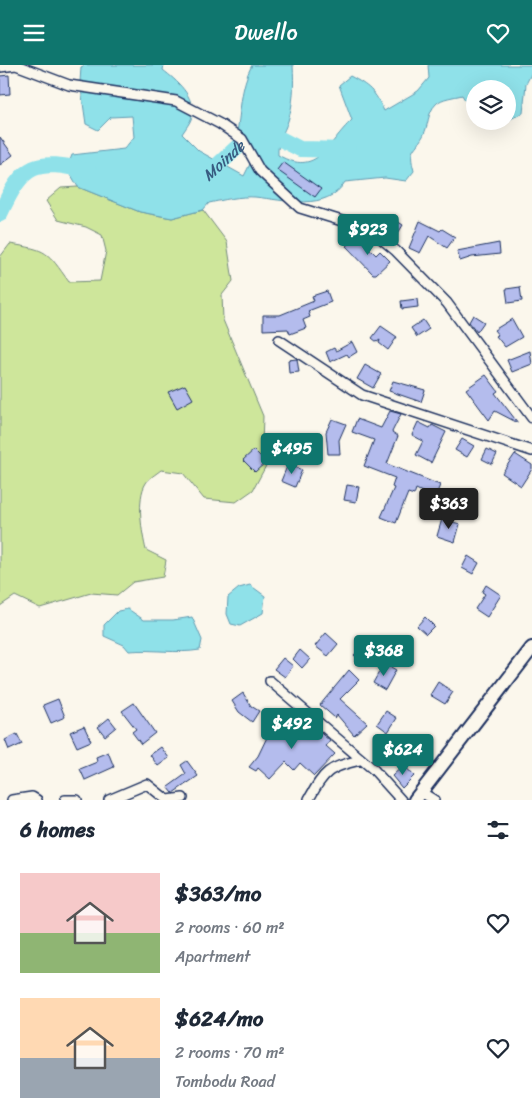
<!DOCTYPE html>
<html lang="en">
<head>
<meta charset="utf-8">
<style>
  body { margin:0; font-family:Sriracha,sans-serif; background:#f2f2f3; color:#1f2937; height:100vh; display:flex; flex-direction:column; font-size:19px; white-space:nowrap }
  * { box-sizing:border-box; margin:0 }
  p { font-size:16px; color:#747a83 }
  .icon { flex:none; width:28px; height:28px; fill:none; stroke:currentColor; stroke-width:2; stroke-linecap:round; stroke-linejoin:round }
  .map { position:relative; height:735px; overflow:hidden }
  .sheet { display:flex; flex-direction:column; background:#fff; flex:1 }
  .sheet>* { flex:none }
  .fabs { position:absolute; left:466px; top:15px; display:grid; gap:10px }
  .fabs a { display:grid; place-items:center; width:50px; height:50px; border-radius:50%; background:#fff; box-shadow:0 5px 20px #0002; font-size:25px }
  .price { position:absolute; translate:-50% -42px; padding:0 11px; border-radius:5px; background:#0f766e; color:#fff; font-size:16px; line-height:32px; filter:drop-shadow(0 1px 2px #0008) }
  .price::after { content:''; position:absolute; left:50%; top:30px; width:15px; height:11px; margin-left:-8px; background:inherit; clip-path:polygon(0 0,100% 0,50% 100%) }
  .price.on { background:#222; color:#fff }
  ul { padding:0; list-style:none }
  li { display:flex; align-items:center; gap:15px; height:125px; padding:0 20px }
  li span { display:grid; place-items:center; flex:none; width:140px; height:100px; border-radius:0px; color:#555 }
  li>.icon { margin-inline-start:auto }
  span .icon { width:60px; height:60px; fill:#fffc; stroke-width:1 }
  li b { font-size:21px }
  h2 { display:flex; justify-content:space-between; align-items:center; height:60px; padding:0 20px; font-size:21px }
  header { display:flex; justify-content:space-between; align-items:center; height:65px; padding:0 20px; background:#0f766e; color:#fff; font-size:22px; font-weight:600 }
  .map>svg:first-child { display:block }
  .green { fill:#cee69b; stroke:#748a7c }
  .water { fill:#8fe1e9; stroke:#619ab1 }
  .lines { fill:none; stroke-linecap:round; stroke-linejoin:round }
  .river { stroke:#8fe1e9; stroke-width:16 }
  .building { fill:#b4bced; stroke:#1b2f5e }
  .minor-casing { stroke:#1b2f5e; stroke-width:12 }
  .secondary-casing { stroke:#1b2f5e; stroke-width:16 }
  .minor { stroke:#fbf7ec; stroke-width:9 }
  .secondary { stroke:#fbf7ec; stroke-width:12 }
  .labels { text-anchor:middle; stroke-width:4.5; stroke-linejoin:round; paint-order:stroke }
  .water-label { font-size:16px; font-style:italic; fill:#385c81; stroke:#fbf7ec }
</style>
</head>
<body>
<header><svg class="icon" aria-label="menu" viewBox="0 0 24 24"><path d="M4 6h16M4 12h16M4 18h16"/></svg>Dwello<svg class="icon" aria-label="heart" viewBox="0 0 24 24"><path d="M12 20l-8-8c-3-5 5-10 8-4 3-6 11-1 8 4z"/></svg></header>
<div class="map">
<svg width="532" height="735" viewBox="0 0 532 735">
  <rect width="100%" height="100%" fill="#fbf7ec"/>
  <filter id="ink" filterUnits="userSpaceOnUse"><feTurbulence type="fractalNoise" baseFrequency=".02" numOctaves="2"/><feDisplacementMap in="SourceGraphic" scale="10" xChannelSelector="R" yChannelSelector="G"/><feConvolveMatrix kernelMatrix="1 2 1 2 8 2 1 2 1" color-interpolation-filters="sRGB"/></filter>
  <g filter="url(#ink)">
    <path class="green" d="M78 122 140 147 172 153 203 145 227 177 233 216 222 230 223 255 263 351 262 382 268 397 253 425 236 437 204 434 183 408 161 405C156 409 149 413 146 418 136 433 142 469 146 485L166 495 163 512 133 517 117 530 91 528 40 543 15 531 0 541V192L10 179C48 185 47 186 69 217L100 216 106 186 102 170 86 162 58 155 46 136 61 123Z"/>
    <path class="water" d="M85 0H164L163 5C177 16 195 31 192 51 191 57 185 64 182 69L199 86 244 111 251 97 236 73C241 48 240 22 252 0H293C294 20 294 37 288 56 284 68 277 76 278 90 318 113 327 78 352 55L339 20 350 11C369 21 375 26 384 46L418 26 429 13 428 0H532V7L526 19 523 48 508 55V24H475V51L462 30C455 32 441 33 436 39 427 48 429 60 423 71 414 87 408 83 414 106L406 116 385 113 345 117C327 147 284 135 255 132 240 131 223 135 209 138L203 145 172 153 140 147 78 122 67 103 72 90 124 84 134 72 132 51 111 52 98 65 86 59 80 17 81 2Z
      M250 520 265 531 263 548 240 561 231 559 227 549 228 532 239 523Z
      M128 544 144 555H173L192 552 202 575 200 585C177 589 153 584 129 586L124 580 104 571V560L118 546Z"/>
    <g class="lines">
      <g class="river">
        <path id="s1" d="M204 113 243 77 248 67 259 63 300 84 348 85"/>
        <path d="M0 149C24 97 35 94 89 106"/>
      </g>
    </g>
    <path class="building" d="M9 10 10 29 0 30V11Z
      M0 72 13 90 0 100Z
      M283 97 321 124 315 132 277 105Z
      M389 151 403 160 397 170 383 161Z
      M420 156 440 166 442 164 455 172 447 183 429 171 420 188 409 183Z
      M357 171 376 190 380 186 390 196 376 209H373L346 181Z
      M499 178 500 189 472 192 460 196 457 186Z
      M520 222 522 236 508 238 506 224Z
      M327 226 331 237 308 246 310 252 303 255 306 263 290 269 288 264 263 265V250H280L314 236 312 231Z
      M417 234 418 242 402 244 401 236Z
      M473 250 484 257 477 267 469 257Z
      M512 254 522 272 505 282 496 271 498 270 494 265Z
      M423 255 429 264 417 272 411 263Z
      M381 261 397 272 388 285 379 278 380 275 377 277 372 273Z
      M352 277 357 287 349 292 347 289 330 297 326 287 334 283 336 286Z
      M530 286 532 299 512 307 507 295Z
      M297 294 299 307 289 308 288 295Z
      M365 300 381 309 373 323 357 314Z
      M486 310 498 326 495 328 518 358 495 346 489 355 466 324Z
      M393 316 425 325 421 337 389 326Z
      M185 320 193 334 177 343 168 327Z
      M390 346 401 349 392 367 398 371 387 399 440 420 435 433 416 424 414 430 408 428 396 458 381 452 394 423 392 422 395 413 364 401 374 375 352 367 357 354 381 363Z
      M332 354 346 359 339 375 340 389H328L326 367Z
      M418 357 430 363 432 360 446 367 431 398 416 390 423 376 412 370Z
      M462 374 474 381 467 392 455 385Z
      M487 384 497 389 492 399 482 394Z
      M254 385 266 397 255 407 243 395Z
      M515 389 532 400V404L521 421 502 408Z
      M288 399 302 405 295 422 281 416Z
      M347 420 359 422 356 437 344 435Z
      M442 454 460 459 455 477 437 471Z
      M468 491 479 498 473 509 462 503Z
      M486 520 501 530 487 552 475 544 485 529 482 527Z
      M425 552 434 561 426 569 417 561Z
      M326 568 338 579 328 591 315 581Z
      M368 578 379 587 367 601 354 590Z
      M300 585 310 594 302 603 293 594Z
      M283 593 293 601 285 612 274 604Z
      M384 598 396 605 385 625 373 618Z
      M349 605 359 615 340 634 367 658 354 670 337 650 335 653 320 640Z
      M438 617 453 627 445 639 430 630Z
      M243 628 251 641 259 646 252 657 239 647 232 636Z
      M58 634 65 652 51 658 43 640Z
      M134 638 155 668 141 679 132 667 136 664 122 646Z
      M386 646 397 653 388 667 377 659Z
      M268 651 281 666 286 661 298 670 308 657 330 676 326 681 335 689 314 711 300 698 294 705 286 697 270 714 258 703 256 706 249 702 258 691 270 666 262 657Z
      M109 653 116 662 105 671 98 662Z
      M84 661 91 676 77 682 70 667Z
      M17 669 22 679 9 685 5 675Z
      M161 682 169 693 158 701 150 690Z
      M108 687 114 702 85 715 80 704 97 697 96 692Z
      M187 696 198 711 173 728 168 722 186 709 181 700Z
      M404 700 414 711 402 723 392 711Z"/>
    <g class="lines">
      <g class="minor-casing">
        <path id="minor" d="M16 0 69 20 176 36 220 59 242 74 260 106 300 143 371 165 396 186 447 238 532 353
          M0 2 16 0
          M279 275 362 330 532 386
          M270 616 374 705 401 735
          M421 727 434 735
          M309 734C325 706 327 703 360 695
          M12 735 32 732 37 735
          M65 735H77
          M109 735 147 719 167 735
          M168 735 183 733"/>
      </g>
      <g class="secondary-casing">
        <path id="secondary" d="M415 735 532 583"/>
      </g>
      <use href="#minor" class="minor"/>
      <use href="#secondary" class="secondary"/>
    </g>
  </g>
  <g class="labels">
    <g class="water-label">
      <text dy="6" stroke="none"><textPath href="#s1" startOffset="26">Moinde</textPath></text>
    </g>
  </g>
</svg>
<div class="fabs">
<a><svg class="icon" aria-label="layers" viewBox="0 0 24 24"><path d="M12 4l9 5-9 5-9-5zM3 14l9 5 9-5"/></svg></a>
</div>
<b class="price" style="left:368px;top:191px">$923</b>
<b class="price" style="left:292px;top:410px">$495</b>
<b class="price on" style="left:449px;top:465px">$363</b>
<b class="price" style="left:384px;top:612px">$368</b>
<b class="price" style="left:292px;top:685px">$492</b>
<b class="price" style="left:403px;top:711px">$624</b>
</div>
<section class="sheet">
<h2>6 homes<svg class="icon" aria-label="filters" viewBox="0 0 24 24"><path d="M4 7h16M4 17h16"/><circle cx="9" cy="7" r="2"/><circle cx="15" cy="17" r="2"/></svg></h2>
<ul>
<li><span style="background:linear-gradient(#f6c9c9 60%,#8fb573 0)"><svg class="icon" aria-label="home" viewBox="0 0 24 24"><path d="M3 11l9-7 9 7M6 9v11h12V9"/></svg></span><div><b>$363/mo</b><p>2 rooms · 60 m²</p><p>Apartment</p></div><svg class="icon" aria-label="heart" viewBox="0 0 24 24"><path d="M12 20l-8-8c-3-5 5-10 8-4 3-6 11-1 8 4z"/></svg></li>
<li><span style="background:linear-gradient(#ffd9b3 60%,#9aa5b1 0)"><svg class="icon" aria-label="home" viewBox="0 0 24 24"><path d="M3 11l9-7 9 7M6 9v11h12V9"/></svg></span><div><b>$624/mo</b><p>2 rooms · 70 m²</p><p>Tombodu Road</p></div><svg class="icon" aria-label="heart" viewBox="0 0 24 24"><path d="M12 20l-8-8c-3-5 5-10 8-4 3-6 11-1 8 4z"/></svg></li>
</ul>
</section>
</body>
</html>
